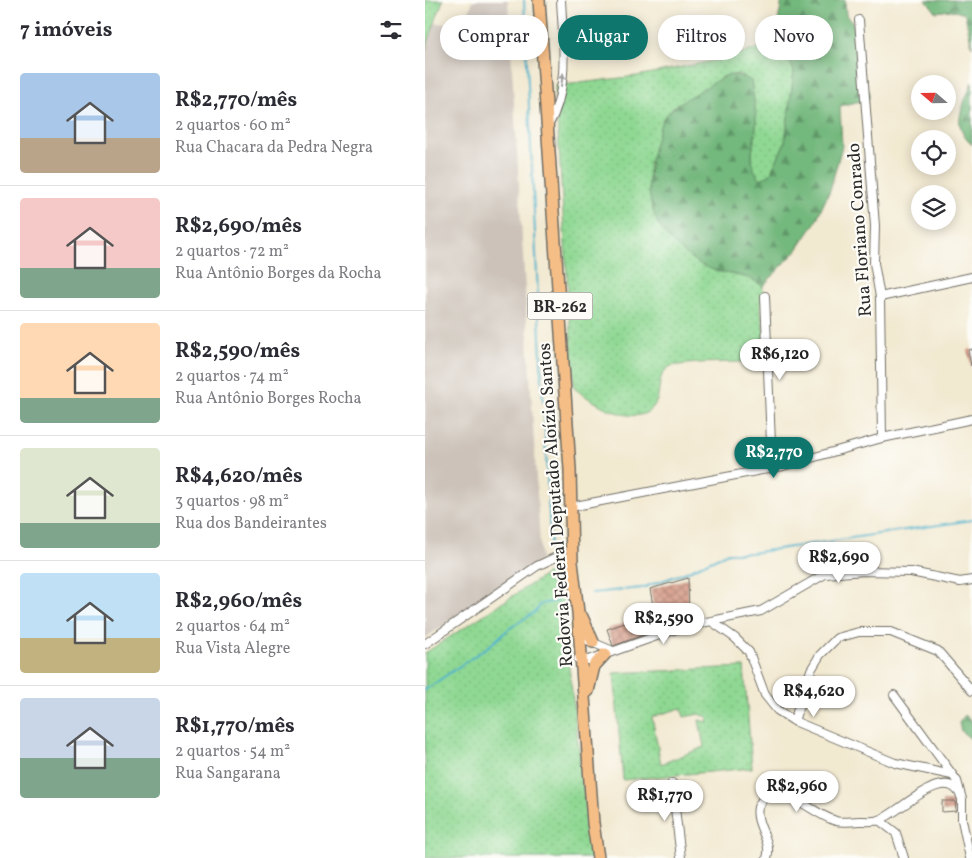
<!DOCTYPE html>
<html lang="pt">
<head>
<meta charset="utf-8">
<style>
  body { margin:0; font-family:Vollkorn,serif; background:#f7f7f7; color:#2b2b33; height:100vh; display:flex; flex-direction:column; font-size:19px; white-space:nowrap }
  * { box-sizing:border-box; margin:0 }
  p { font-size:16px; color:#7c7c81 }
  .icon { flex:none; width:28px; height:28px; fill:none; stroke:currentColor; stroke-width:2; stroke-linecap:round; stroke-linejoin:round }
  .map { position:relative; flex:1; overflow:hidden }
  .details { display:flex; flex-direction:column; background:#fff; width:425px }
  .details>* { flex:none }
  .guide { position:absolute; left:15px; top:15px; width:456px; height:45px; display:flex; gap:10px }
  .needle { width:32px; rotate:290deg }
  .fabs { position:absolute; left:486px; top:75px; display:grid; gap:10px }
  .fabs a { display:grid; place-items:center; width:45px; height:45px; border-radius:50%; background:#fff; box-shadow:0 2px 12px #0003; font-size:25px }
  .price { position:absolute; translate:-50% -42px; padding:0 11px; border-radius:18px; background:#fff; color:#222; font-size:16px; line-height:32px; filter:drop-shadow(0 1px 2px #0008) }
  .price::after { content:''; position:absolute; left:50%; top:30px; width:15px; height:11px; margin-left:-8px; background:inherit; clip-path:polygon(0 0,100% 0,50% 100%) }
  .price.on { background:#0f766e; color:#fff }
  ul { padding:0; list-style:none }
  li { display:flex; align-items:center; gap:15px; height:125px; padding:0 20px }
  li+li { border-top:1px solid #e1e1e2 }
  li span { display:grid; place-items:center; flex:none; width:140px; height:100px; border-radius:5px; color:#555 }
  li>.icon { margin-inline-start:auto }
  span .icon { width:60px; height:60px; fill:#fffc; stroke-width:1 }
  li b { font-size:21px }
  h2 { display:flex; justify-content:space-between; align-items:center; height:60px; padding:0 20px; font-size:21px }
  .pill { padding:0 18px; border-radius:22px; background:#fff; box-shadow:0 2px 12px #0003; font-size:18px; line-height:45px }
  .pill.on { background:#0f766e; color:#fff }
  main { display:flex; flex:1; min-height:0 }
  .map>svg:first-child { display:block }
  .industrial { fill:#ccc2b9 }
  .grass { fill:url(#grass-dots); stroke:#5d825f; fill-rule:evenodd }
  .forest { fill:url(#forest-firs); stroke:#4f7254 }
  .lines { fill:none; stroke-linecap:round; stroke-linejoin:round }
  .stream { stroke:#4db2cc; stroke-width:2 }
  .building { fill:url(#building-cross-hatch) }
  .minor-casing { stroke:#716e65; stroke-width:10 }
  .highway-casing { stroke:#716e65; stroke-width:14 }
  .minor { stroke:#fff; stroke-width:8 }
  .highway { stroke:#f6be87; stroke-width:11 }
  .oneway { fill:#a0a0a0 }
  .labels { text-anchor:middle; stroke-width:4.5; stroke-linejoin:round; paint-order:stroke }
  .shield { fill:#fdfcf7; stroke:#6a6a68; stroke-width:1 }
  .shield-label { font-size:16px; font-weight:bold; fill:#2b2b2b }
  .street-label { font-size:18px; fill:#2b2b2b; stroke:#fdfcf7 }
</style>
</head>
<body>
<main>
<section class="details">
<h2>7 imóveis<svg class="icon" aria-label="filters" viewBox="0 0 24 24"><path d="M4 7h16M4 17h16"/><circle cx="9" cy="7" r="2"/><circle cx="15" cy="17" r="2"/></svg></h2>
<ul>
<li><span style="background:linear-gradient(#a9c7e8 65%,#b9a48a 0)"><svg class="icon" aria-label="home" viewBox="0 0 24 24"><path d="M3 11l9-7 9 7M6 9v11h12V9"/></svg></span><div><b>R$2,770/mês</b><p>2 quartos · 60 m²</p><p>Rua Chacara da Pedra Negra</p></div></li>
<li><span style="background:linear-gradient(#f6c9c9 70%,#7fa58c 0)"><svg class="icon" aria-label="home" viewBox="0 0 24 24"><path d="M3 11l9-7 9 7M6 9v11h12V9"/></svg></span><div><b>R$2,690/mês</b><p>2 quartos · 72 m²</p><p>Rua Antônio Borges da Rocha</p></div></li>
<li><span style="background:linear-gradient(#ffd9b3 75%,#7fa58c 0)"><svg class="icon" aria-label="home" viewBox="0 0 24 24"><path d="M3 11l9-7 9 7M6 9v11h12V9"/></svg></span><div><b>R$2,590/mês</b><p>2 quartos · 74 m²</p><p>Rua Antônio Borges Rocha</p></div></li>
<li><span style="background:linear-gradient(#dfe7d0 75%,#7fa58c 0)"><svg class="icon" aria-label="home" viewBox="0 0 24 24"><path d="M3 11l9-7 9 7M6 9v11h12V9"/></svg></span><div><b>R$4,620/mês</b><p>3 quartos · 98 m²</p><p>Rua dos Bandeirantes</p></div></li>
<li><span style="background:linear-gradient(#bfe0f5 65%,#c2b280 0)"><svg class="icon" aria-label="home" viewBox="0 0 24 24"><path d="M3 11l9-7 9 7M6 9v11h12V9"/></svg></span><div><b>R$2,960/mês</b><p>2 quartos · 64 m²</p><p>Rua Vista Alegre</p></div></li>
<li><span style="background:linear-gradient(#c9d6e8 60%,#7fa58c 0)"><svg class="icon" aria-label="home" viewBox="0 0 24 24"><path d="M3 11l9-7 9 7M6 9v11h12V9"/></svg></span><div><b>R$1,770/mês</b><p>2 quartos · 54 m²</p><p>Rua Sangarana</p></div></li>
</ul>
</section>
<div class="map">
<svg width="547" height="858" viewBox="0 0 547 858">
  <defs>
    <pattern id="grass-dots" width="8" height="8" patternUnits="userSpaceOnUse" patternTransform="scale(1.25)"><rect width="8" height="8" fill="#8fd893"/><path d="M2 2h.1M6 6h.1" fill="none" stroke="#7cba7f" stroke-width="1.8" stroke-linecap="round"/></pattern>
    <pattern id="forest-firs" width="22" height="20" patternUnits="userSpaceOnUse" patternTransform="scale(1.25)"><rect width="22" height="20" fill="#73b87d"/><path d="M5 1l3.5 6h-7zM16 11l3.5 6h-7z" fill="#5f9667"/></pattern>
    <pattern id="building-cross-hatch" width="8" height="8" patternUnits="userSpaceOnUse" patternTransform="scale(1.25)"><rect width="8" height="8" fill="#d39480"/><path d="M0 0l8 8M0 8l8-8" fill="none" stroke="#ab7969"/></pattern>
  </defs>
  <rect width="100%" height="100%" fill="#fdfcf7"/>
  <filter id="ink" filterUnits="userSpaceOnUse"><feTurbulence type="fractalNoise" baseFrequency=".02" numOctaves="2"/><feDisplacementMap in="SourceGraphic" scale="10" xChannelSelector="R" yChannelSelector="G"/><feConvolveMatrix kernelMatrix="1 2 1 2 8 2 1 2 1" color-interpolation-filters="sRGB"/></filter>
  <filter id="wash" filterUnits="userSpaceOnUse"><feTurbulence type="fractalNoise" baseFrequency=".0096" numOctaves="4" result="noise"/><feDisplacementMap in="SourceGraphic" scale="20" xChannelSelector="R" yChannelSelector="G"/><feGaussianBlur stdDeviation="1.12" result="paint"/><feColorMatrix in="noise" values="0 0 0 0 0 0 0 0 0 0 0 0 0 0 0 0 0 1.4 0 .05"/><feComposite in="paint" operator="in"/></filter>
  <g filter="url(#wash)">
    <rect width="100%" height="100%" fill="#f2e9d1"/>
    <path class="industrial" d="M48 0H83L116 561 0 638V51L10 23 39 26Z"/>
    <path class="grass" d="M0 0H18L0 51Z
      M351 32 369 71 360 142 345 175 336 179C319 164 331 144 331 124 331 110 328 95 326 81L314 74 299 76 283 86 250 106 237 120 224 164V191L233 224 291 271 325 278 338 286 336 309 341 348 335 360C311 364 286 361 262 364 257 365 250 365 246 366 232 373 236 388 232 400 218 435 167 402 149 388L130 86 212 76 297 59 337 47 344 42Z
      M137 564 142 650 167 858H0V653Z
      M319 667 327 768 198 780 189 673ZM256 708 259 717 274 714 283 717 282 722 274 720 279 747 236 764 227 717Z"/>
    <path class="forest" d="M357 0H420L421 15 428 23 439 85 444 91V99L415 106 417 146 405 190 390 223 372 250 338 286C320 274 311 276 292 271 272 266 253 249 240 234 218 206 222 167 232 136 234 130 235 123 239 118 249 105 264 97 278 89 296 78 306 69 326 81 328 95 331 110 331 124 331 144 319 163 336 179L345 175 360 142 369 71 351 32Z
      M501 0H547V47L540 14 526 10 511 12Z
      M547 82V145C524 124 539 106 547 82Z
      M540 715 547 721V740L536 731 534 723Z"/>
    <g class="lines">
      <path class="stream" d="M99 0 118 402
        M119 412 126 555
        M126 564 129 601
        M167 593 217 588 259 573 303 553H326L547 520
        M0 690 64 646 85 628 110 612 116 604 132 601"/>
    </g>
    <g id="blocks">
      <path class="building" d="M547 349V366H546L543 350Z
        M263 578 264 619 232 628 225 589Z
        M215 618 221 634 188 646 182 629Z
        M517 801H530L531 811 517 812Z"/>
    </g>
  </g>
  <g filter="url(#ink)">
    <use href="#blocks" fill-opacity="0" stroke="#716e65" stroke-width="1"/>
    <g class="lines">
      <g class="minor-casing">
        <path id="minor" d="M434 20 450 226 449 263 455 297 457 438
          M123 126C145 89 138 41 136 0
          M340 296 347 468
          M455 297 547 277
          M145 507 358 466 457 438 547 419
          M286 621 310 638 324 652 340 695 352 710 369 721 470 763 527 775
          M164 641 188 651
          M0 644 112 566 129 558 147 557
          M153 659 164 660 257 627 336 611 400 574 440 571 486 572 535 582 547 580
          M469 695 532 781 537 799V820L545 858
          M369 721 386 670 395 655 412 638 434 632H466L513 651 547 691
          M247 783 256 858
          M454 820 471 833 479 858
          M342 858C348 841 329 825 333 807 335 803 339 797 342 793 369 790 386 813 411 821 418 823 427 821 434 821 440 821 448 822 454 820 473 815 523 759 537 799"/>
      </g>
      <g class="highway-casing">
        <path id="highway" d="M114 0 145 469 147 562 153 612 168 823 173 858
          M157 617 168 642
          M163 691 169 666 180 654"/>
      </g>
      <use href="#minor" class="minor"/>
      <use href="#highway" class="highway"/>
    </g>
    <defs><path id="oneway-solid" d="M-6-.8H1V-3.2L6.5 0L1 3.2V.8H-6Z" transform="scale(1.25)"/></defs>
    <use class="oneway" href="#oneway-solid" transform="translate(137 80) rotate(-81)"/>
  </g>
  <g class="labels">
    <rect class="shield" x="102.5" y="292.5" width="65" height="27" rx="4"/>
    <g class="shield-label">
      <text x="135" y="312">BR-262</text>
    </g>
    <g class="street-label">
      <text transform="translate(434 230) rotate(-94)" y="6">Rua Floriano Conrado</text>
      <text transform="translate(130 505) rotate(-94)" y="6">Rodovia Federal Deputado Aloízio Santos</text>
    </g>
  </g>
</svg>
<div class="fabs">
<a><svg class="needle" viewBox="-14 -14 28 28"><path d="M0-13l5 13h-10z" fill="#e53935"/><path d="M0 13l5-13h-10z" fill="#7c7c81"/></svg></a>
<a><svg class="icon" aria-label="locate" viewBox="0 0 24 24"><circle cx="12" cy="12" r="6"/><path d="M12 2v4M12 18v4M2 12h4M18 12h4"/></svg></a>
<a><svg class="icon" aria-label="layers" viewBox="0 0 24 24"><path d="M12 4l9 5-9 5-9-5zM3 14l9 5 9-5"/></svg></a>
</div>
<b class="price" style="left:355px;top:381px">R$6,120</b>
<b class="price on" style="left:349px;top:479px">R$2,770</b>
<b class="price" style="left:414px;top:584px">R$2,690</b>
<b class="price" style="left:239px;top:645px">R$2,590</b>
<b class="price" style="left:389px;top:718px">R$4,620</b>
<b class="price" style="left:372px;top:813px">R$2,960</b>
<b class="price" style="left:240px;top:822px">R$1,770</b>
<div class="guide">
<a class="pill">Comprar</a>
<a class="pill on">Alugar</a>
<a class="pill">Filtros</a>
<a class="pill">Novo</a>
</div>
</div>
</main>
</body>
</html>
